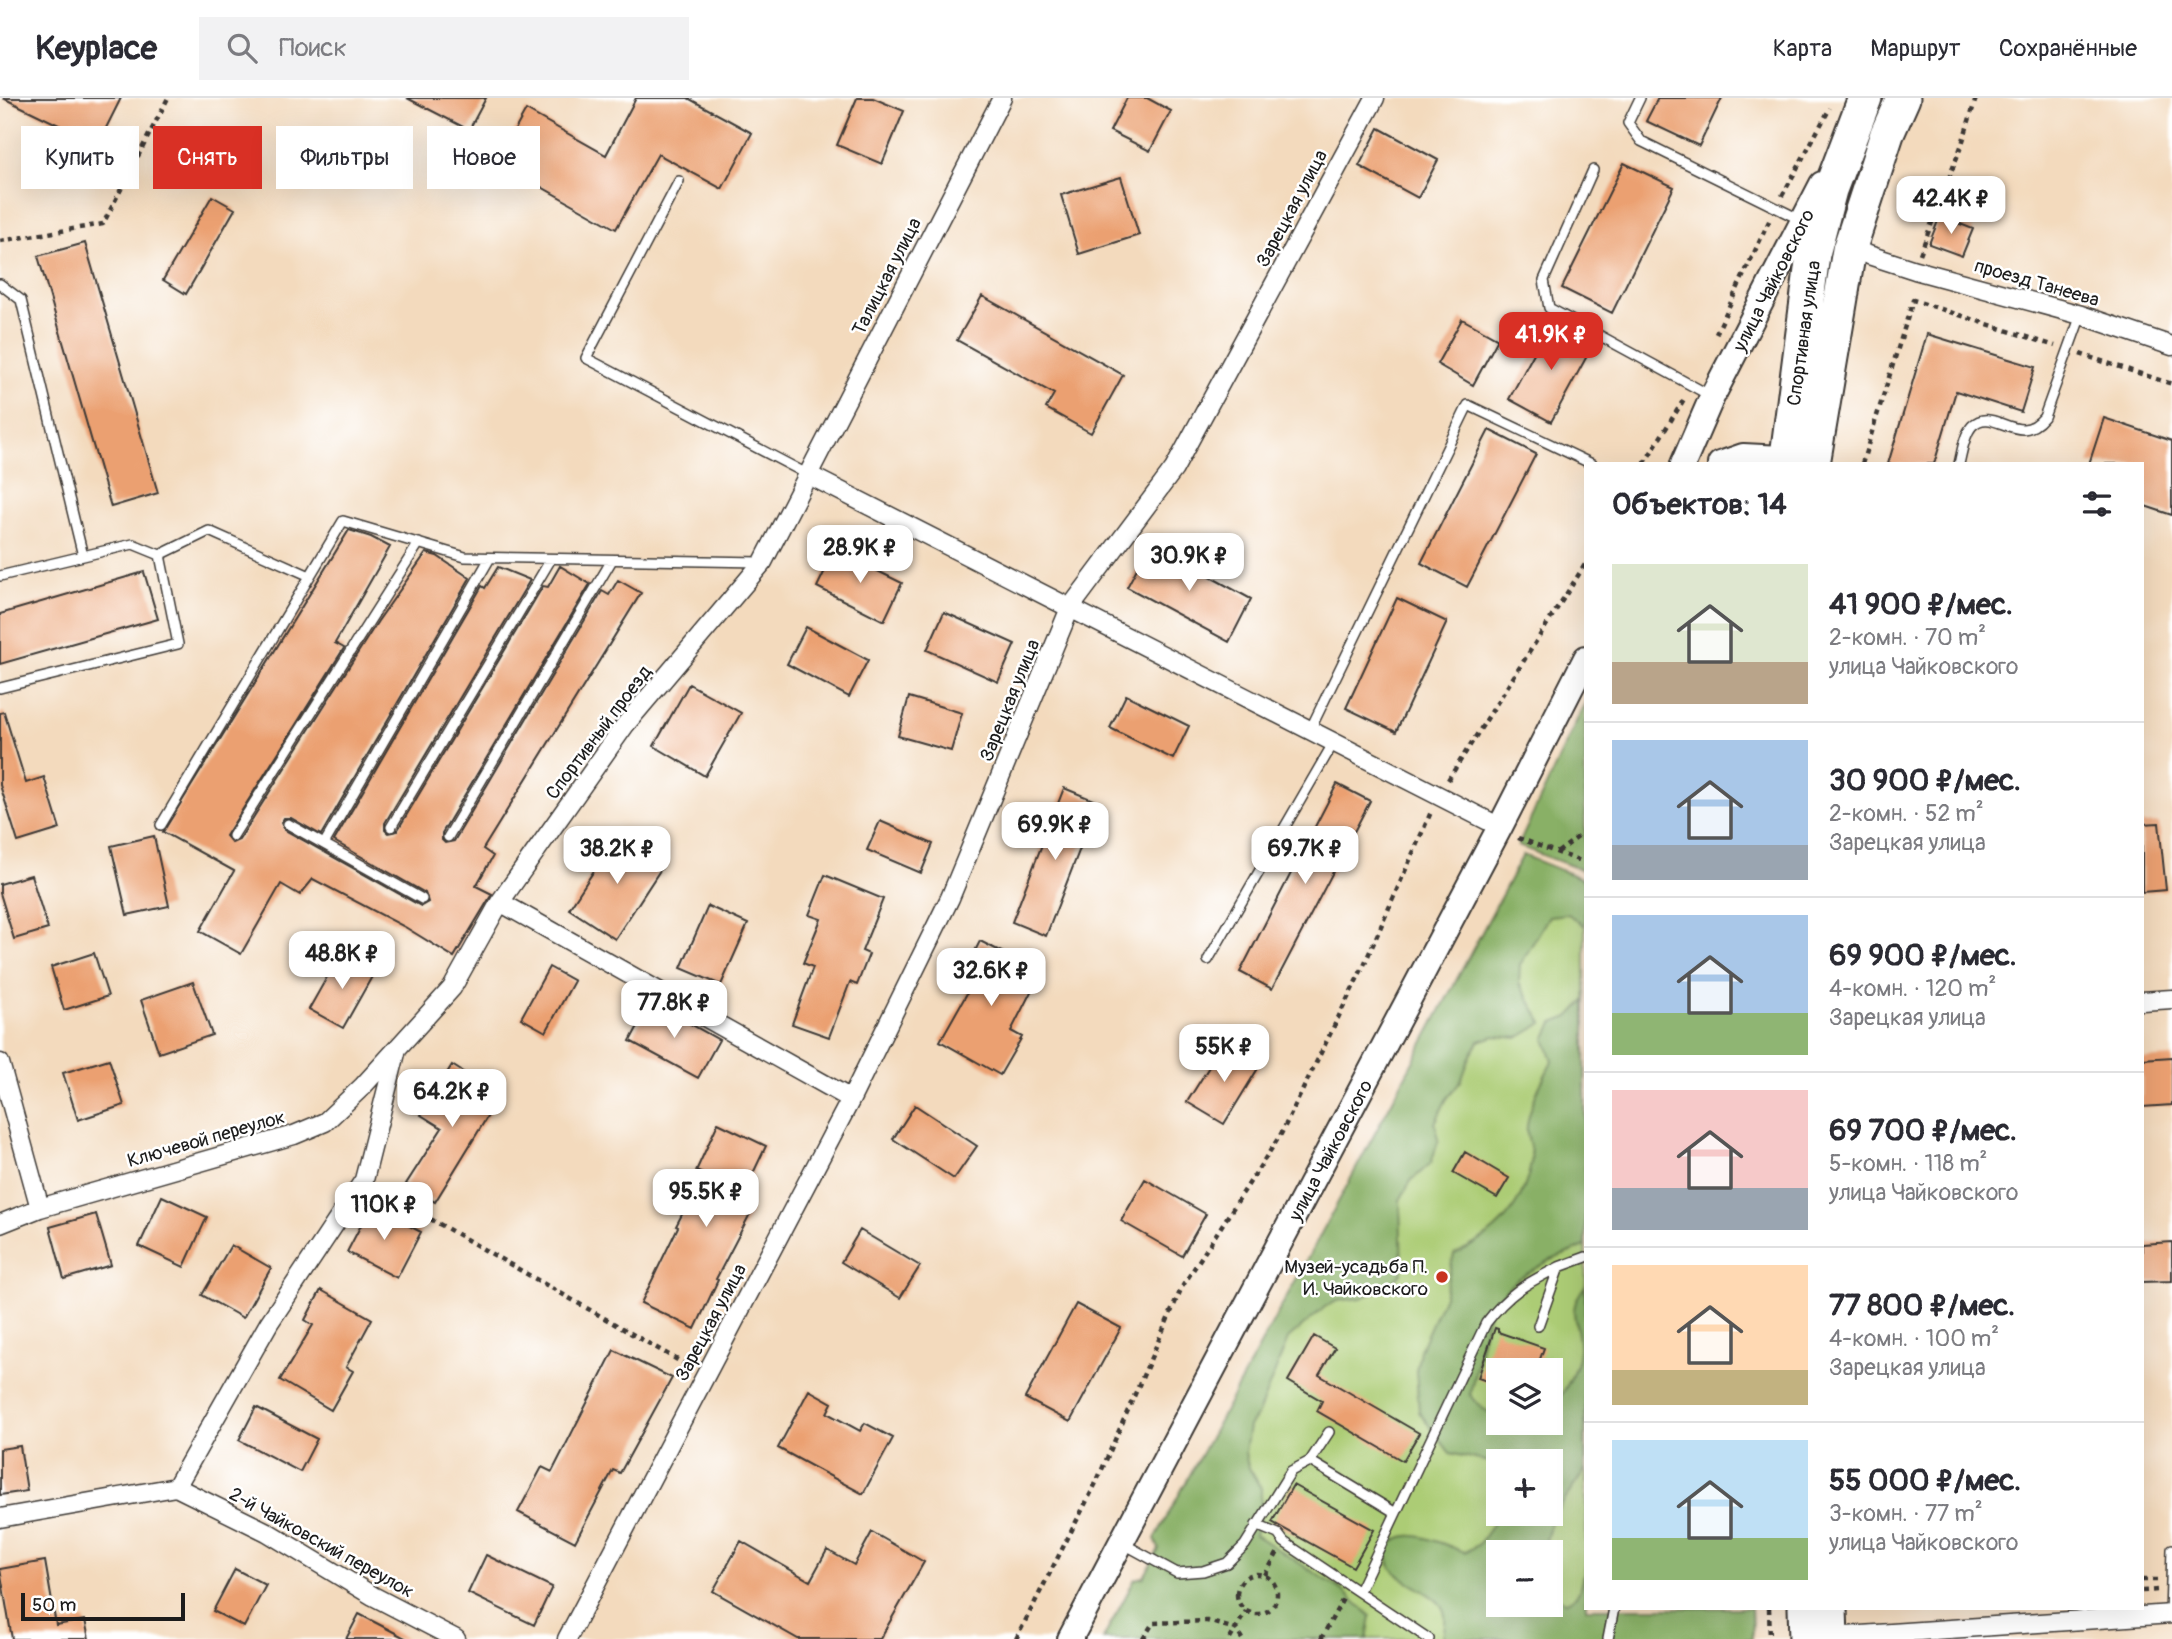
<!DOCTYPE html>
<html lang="ru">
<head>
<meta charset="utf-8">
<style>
  body { margin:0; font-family:Pangolin,sans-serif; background:#f2f2f3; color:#2b2b33; height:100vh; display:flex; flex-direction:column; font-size:26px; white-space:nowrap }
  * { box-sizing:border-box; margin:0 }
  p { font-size:23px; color:#7c7c81 }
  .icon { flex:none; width:38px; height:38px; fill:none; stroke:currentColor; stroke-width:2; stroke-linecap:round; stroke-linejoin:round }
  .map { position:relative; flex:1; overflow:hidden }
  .panel { position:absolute; left:1584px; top:364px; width:560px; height:1148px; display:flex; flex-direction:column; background:#fff; border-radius:0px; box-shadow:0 7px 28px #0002 }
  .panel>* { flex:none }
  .hud { position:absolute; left:21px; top:28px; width:665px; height:63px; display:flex; gap:14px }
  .controls { position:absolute; left:1486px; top:1260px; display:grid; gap:14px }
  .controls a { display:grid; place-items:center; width:77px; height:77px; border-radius:0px; background:#fff; box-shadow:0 7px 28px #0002; font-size:35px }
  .scale { position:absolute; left:21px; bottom:18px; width:164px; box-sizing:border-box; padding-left:7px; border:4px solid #1c1c1c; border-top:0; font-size:19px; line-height:24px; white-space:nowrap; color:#1c1c1c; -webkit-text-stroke:5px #fff; paint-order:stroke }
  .price { position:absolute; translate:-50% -60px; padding:0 16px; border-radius:14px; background:#fff; color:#222; font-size:23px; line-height:46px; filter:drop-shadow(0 2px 4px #0008) }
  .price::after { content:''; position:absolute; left:50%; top:42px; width:21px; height:16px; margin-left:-10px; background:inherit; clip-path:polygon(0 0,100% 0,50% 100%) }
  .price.current { background:#d93025; color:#fff }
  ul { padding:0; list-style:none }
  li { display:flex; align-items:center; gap:21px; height:175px; padding:0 28px }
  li+li { border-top:2px solid #e1e1e2 }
  li span { display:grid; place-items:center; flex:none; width:196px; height:140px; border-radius:0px; color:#555 }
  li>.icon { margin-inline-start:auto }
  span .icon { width:84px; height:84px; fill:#fffc; stroke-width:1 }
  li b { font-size:30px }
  h2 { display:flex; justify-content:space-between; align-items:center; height:84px; padding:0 28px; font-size:30px }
  .pill { padding:0 24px; border-radius:0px; background:#fff; box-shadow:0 7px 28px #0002; font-size:24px; line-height:63px }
  .pill.current { background:#d93025; color:#fff }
  header { display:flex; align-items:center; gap:42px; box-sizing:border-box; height:98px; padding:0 35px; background:#fff; border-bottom:2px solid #e1e1e2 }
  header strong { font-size:33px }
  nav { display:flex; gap:38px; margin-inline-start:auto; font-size:24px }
  .search { width:490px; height:63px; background:#f2f2f3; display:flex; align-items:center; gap:18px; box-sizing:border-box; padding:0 24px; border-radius:0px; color:#7c7c81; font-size:26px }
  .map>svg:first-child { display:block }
  .green { fill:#accc74; stroke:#647448; stroke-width:2; fill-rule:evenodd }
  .forest { fill:#89b066; stroke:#526641; stroke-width:2 }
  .building { fill:#eba071 }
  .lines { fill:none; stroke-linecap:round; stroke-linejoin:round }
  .lane-casing { stroke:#3c3834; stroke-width:12 }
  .street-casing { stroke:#3c3834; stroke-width:21 }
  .secondary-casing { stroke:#3c3834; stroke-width:28 }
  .highway-casing { stroke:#3c3834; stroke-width:37 }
  .path { stroke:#3c3834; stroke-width:4.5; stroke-dasharray:5 5; stroke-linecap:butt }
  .lane { stroke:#fff; stroke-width:9 }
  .street { stroke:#fff; stroke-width:18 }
  .secondary { stroke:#fff; stroke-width:24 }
  .highway { stroke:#fff; stroke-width:33 }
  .poi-dot { fill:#c8321e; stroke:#fff; stroke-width:2.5 }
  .labels { text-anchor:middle; stroke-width:5; stroke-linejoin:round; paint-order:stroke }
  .street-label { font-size:19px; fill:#1c1c1c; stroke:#fff }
  .poi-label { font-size:19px; fill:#1c1c1c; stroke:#fff; text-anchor:end }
</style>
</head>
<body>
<header>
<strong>Keyplace</strong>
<div class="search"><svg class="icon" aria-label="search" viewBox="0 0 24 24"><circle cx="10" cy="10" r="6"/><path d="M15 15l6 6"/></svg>Поиск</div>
<nav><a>Карта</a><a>Маршрут</a><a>Сохранённые</a></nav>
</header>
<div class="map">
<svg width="2172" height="1541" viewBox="0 0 2172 1541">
  <rect width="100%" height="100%" fill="#fff"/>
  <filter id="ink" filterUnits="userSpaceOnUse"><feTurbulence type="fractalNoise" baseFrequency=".0143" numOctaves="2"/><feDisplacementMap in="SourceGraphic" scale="14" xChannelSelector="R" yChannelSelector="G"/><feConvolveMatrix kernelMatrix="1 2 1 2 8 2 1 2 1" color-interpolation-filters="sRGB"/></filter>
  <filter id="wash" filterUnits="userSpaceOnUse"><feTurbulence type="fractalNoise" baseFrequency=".00686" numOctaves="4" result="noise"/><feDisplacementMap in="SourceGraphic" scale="28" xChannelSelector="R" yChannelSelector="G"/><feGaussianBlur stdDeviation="1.57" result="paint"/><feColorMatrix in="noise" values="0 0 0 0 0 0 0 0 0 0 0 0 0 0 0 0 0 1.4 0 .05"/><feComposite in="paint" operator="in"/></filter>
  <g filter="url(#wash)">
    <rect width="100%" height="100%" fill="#f3dabd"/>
    <path class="green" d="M1523 757 1585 782 1586 1510H1751L1752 1541H1103L1135 1481 1144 1479 1159 1451 1155 1441 1348 1086ZM1498 1272H1550V1325H1498ZM1498 1363H1550V1416H1498ZM1498 1454H1550V1507H1498Z"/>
    <path class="forest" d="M1585 605V773L1518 748Z
      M1523 757 1585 782V828L1568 816 1549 818 1520 867 1519 885 1543 925 1518 940 1495 938 1479 943 1470 959 1461 983 1446 1002 1435 1025 1439 1041 1431 1065 1411 1083 1400 1102 1402 1174 1389 1189 1361 1200 1337 1203 1326 1208 1288 1241 1258 1316 1249 1328 1245 1355 1248 1368 1261 1390V1412L1255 1437 1342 1492 1371 1518 1367 1541H1103L1135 1481 1144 1479 1159 1451 1155 1441 1348 1086Z
      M1585 902V1148L1549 1163 1516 1182 1490 1208 1470 1297 1482 1310 1498 1320V1325H1550L1551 1310C1564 1297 1578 1270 1579 1251 1580 1223 1564 1215 1585 1188V1372L1552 1420 1543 1454H1498V1507H1550L1551 1486 1556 1498 1565 1504C1582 1500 1582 1484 1585 1469L1586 1510H1751L1752 1541H1448L1443 1538C1445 1528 1448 1516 1440 1506 1428 1492 1404 1486 1392 1470 1388 1465 1386 1455 1390 1449 1403 1424 1446 1448 1465 1454L1478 1447 1500 1416H1550V1363H1498V1366L1450 1355 1419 1314 1416 1273 1420 1252 1444 1198 1454 1156C1495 1139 1523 1111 1531 1065 1534 1053 1525 1040 1527 1028 1530 1005 1542 983 1553 962L1545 941 1553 925 1569 919Z"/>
    <g id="blocks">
      <path class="building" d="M3 0H121L98 46Z
        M407 0H486L469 32Z
        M636 0H688L752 35 722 91 658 56 616 131 497 64 526 12 606 57Z
        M857 0H873L904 13 882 66 837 47Z
        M1127 0H1147L1171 13 1150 53 1110 33Z
        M1658 0H1722L1699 48 1646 23Z
        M1379 30 1438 62 1418 100 1359 68Z
        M1624 65 1674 89 1612 215 1562 190Z
        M1121 79 1139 137 1079 156 1061 97Z
        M212 98 235 111 186 196 163 182Z
        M1940 118 1973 131 1962 158 1929 146Z
        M85 145 158 395 111 409 38 158Z
        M982 198 1123 277 1091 335 1046 310 1054 296 957 242Z
        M1462 221 1498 241 1473 287 1437 266Z
        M1551 224 1593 247 1551 324 1509 301Z
        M1927 236 2035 269 2021 314 1956 293 1934 366H1888Z
        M2104 320 2172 343V417L2142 407V366H2089Z
        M1489 332 1536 356 1467 489 1421 465Z
        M349 432 371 439 390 449 335 545 344 550 226 738 232 745 239 742 378 523 426 455 437 458 470 480 321 737 291 720H284L281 725 285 732 421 808 428 804 425 795 334 743 482 488 485 490 498 469 530 482 385 725V732L388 735 397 733 543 488 548 489 560 468 590 486 442 735V742L445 745 454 743 602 493 609 497 618 482 641 495 483 751 493 758 476 788 492 796 454 859 405 829 313 781 300 797 281 786 241 856 200 833 234 773 163 734Z
        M1150 446 1251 501 1229 544 1127 489Z
        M835 452 902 485 884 523 817 489Z
        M144 474 158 521 0 566V516Z
        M1397 500 1447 524 1396 634 1346 610Z
        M944 514 1015 546 998 584 927 552Z
        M806 529 868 562 849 599 787 566Z
        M689 586 741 615 705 678 654 648Z
        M1126 597 1189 628 1173 661 1110 630Z
        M909 599 962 615 951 653 898 638Z
        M4 614 26 685 44 679 60 731 18 744 0 687V615Z
        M1337 686 1370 703 1272 891 1240 874Z
        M1064 690 1098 704 1046 838 1012 824Z
        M880 723 933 746 921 775 867 752Z
        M2159 725 2166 792 2142 794V726Z
        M618 736 664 766 615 841 569 811Z
        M154 738 169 808 127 817 111 748Z
        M31 777 48 831 14 841 0 795V786Z
        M825 777 883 801 862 853 869 856 857 887 850 884 829 939 792 926 813 869 803 865 821 821 809 817Z
        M708 808 748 826 721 887 681 870Z
        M980 843 1041 874 1011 933 1022 939 1000 977 940 943 974 883 963 877Z
        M94 855 108 898 64 912 51 869Z
        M340 856 374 875 343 930 309 911Z
        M549 869 574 883 546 934 521 920Z
        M193 884 212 937 159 955 141 902Z
        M651 904 719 942 698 980 630 943Z
        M1224 945 1260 967 1224 1026 1187 1004Z
        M2172 959V1007L2142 1009V961Z
        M109 961 124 1007 78 1022 63 975Z
        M452 967 500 998 435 1104 406 1086 442 1030 421 1017Z
        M915 1007 977 1048 954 1081 893 1041Z
        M718 1025 766 1048 738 1107 751 1114 716 1181 718 1182 695 1231 641 1205 678 1129 676 1128 703 1076 696 1073Z
        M1465 1054 1509 1080 1497 1100 1453 1075Z
        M1145 1081 1206 1116 1182 1158 1121 1123Z
        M162 1098 207 1119 184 1169 139 1148Z
        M371 1108 421 1134 397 1180 347 1154Z
        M96 1116 111 1167 64 1181 50 1129Z
        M860 1132 920 1168 900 1200 841 1164Z
        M2172 1144V1183L2142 1184V1146Z
        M231 1147 271 1170 243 1220 202 1197Z
        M321 1192 372 1221 346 1269 353 1273 331 1312 280 1282 313 1227 305 1222Z
        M1076 1206 1121 1230 1070 1324 1025 1300Z
        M1495 1230 1498 1231V1234L1544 1250 1536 1272H1498V1287L1478 1280Z
        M1314 1238 1335 1250 1319 1277 1419 1335 1403 1363 1317 1313 1322 1303 1288 1283Z
        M614 1252 672 1280 620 1375 613 1372 575 1444 518 1414 542 1369 552 1374Z
        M809 1292 832 1305 827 1315 860 1333 865 1325 893 1340 863 1396 778 1350Z
        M256 1309 317 1341 300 1374 239 1342Z
        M20 1348 27 1393 0 1397V1351Z
        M1293 1387 1374 1432 1353 1469 1272 1424Z
        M872 1434 924 1464 880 1541H798L713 1493 741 1443 810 1483 827 1452 854 1467Z
        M486 1457 552 1489 534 1527 468 1495Z
        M45 1463 56 1527 85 1522 89 1541H12L0 1471Z
        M235 1471 266 1487 244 1529 213 1513Z
        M359 1516 407 1541H346Z"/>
    </g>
  </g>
  <g filter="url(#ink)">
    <use href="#blocks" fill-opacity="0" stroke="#3c3834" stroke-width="2"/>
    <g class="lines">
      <g class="lane-casing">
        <path id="lane" d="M1640 0 1628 25 1641 43 1801 122
          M1593 72 1544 182 1549 210 1711 298
          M679 83 586 260 807 376
          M0 186 21 202 83 458
          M1959 366C1962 354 1964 337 1972 328 1993 306 2018 351 2044 319L2081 217
          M0 478 133 446 160 457
          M0 590 178 546 160 457 209 433 310 478
          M1310 632 1468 307 1592 366
          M288 726 422 801
          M161 727 343 423 465 459 761 464
          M391 729 551 461
          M233 738 419 445
          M448 739 612 462
          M324 746 490 460
          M1208 862 1334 644
          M1538 1228 1559 1169 1586 1159
          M1310 1363 1329 1334
          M1256 1427 1278 1436 1284 1444 1429 1541
          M1122 1445 1177 1475 1203 1473 1227 1465 1245 1447 1291 1373 1310 1363 1396 1415
          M1359 1493 1486 1225C1509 1195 1525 1186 1559 1169
          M2170 1516 2172 1451
          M1608 1541 1614 1510"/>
      </g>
      <g class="street-casing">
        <path id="street" d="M1844 149 1915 172 2081 217 2172 248
          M807 376 1500 729
          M500 804 851 1001
          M2142 903 2172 901
          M0 965 40 1110
          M0 1126 40 1110 294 1037 325 1024 363 988 452 890 500 804 625 627 763 464 1002 0
          M176 1389 269 1225 364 1082 396 955
          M0 1420 176 1389 267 1434 373 1498 456 1541
          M1831 1539 2172 1516
          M567 1541 851 1001 950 800 1070 510 1174 371 1375 0"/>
      </g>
      <g class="secondary-casing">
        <path id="secondary" d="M1683 366 1712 299 1822 86
          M1720 366 1743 358 1801 361
          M1070 1541 1500 729 1586 560"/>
      </g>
      <g class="highway-casing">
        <path id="highway" d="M1786 366 1813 156 1830 92 1865 0
          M1813 366 1849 152 1887 36 1903 0
          M1805 1510 1806 1541
          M1830 1510 1831 1541"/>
      </g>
      <path class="path" d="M1782 98 1830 10
        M0 143 103 126 168 0
        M1920 156 1962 46 1976 0
        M1716 236 1770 121
        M2080 256 2172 286
        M1644 366 1686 298
        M1862 366 1913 202 2055 248
        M1448 682 1586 465
        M1518 740 1586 765
        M1558 754 1586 733
        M378 1091 690 1269
        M1237 1496a20 20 0 1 1 40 0a20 20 0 1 1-40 0Z
        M1265 1477 1278 1454
        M2142 1482H2159
        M2142 1493 2159 1492
        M1769 1510 1770 1541
        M1016 1541 1096 1385 1182 1189 1281 1036 1364 867 1431 714
        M1143 1541 1153 1525 1207 1523 1236 1531 1242 1541
        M1230 1541 1246 1513
        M1321 1541 1344 1499"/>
      <use href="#lane" class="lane"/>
      <use href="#street" class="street"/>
      <use href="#secondary" class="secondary"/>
      <use href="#highway" class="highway"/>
    </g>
  </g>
  <circle class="poi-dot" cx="1442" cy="1179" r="7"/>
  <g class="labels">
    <g class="street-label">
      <text transform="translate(1291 110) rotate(-62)" y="7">Зарецкая улица</text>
      <text transform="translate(886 178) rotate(-63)" y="7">Талицкая улица</text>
      <text transform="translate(1773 182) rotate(-63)" y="7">улица Чайковского</text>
      <text transform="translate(2037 184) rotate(16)" y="7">проезд Танеева</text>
      <text transform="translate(1803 235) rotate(-82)" y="7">Спортивная улица</text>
      <text transform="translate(1009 602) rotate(-68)" y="7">Зарецкая улица</text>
      <text transform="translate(598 634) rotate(-53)" y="7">Спортивный проезд</text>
      <text transform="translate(206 1040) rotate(-16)" y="7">Ключевой переулок</text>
      <text transform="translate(1330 1052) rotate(-62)" y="7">улица Чайковского</text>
      <text transform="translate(710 1224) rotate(-62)" y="7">Зарецкая улица</text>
      <text transform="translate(322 1444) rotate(29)" y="7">2-й Чайковский переулок</text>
    </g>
    <g class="poi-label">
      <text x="1428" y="1175">Музей-усадьба П.<tspan x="1428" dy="22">И. Чайковского</tspan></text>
    </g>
  </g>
</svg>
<div class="controls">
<a><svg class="icon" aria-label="layers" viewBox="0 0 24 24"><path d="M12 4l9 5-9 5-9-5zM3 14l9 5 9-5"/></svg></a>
<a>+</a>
<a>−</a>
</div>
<div class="scale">50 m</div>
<b class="price" style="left:1951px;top:138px">42.4K ₽</b>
<b class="price current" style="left:1551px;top:274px">41.9K ₽</b>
<b class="price" style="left:860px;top:487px">28.9K ₽</b>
<b class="price" style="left:1189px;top:495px">30.9K ₽</b>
<b class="price" style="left:1055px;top:764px">69.9K ₽</b>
<b class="price" style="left:617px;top:788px">38.2K ₽</b>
<b class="price" style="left:1305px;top:788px">69.7K ₽</b>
<b class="price" style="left:342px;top:893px">48.8K ₽</b>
<b class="price" style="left:991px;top:910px">32.6K ₽</b>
<b class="price" style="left:674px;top:942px">77.8K ₽</b>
<b class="price" style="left:1224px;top:986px">55K ₽</b>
<b class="price" style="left:452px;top:1031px">64.2K ₽</b>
<b class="price" style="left:706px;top:1131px">95.5K ₽</b>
<b class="price" style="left:384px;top:1144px">110K ₽</b>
<div class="hud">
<a class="pill">Купить</a>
<a class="pill current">Снять</a>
<a class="pill">Фильтры</a>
<a class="pill">Новое</a>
</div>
<section class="panel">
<h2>Объектов: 14<svg class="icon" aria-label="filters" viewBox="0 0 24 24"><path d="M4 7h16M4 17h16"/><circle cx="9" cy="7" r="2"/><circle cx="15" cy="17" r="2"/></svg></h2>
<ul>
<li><span style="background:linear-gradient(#dfe7d0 70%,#b9a48a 0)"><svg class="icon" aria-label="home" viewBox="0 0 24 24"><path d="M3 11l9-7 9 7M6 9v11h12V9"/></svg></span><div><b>41 900 ₽/мес.</b><p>2-комн. · 70 m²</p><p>улица Чайковского</p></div></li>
<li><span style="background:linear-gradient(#a9c7e8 75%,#9aa5b1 0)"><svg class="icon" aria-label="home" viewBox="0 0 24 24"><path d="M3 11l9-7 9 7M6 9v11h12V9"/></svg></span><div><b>30 900 ₽/мес.</b><p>2-комн. · 52 m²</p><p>Зарецкая улица</p></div></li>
<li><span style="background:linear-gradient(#a9c7e8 70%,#8fb573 0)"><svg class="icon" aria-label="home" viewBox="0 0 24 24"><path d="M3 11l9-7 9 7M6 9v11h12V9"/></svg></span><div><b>69 900 ₽/мес.</b><p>4-комн. · 120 m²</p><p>Зарецкая улица</p></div></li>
<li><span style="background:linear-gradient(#f6c9c9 70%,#9aa5b1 0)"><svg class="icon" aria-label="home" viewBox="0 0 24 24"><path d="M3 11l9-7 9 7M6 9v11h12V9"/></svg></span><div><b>69 700 ₽/мес.</b><p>5-комн. · 118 m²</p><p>улица Чайковского</p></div></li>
<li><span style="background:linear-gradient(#ffd9b3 75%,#c2b280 0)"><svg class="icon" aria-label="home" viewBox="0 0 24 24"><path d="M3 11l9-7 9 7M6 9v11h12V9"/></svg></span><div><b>77 800 ₽/мес.</b><p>4-комн. · 100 m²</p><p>Зарецкая улица</p></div></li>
<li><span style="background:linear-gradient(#bfe0f5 70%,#8fb573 0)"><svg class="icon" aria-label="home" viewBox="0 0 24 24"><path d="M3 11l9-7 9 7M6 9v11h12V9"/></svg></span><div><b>55 000 ₽/мес.</b><p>3-комн. · 77 m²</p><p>улица Чайковского</p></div></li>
</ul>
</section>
</div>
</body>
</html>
